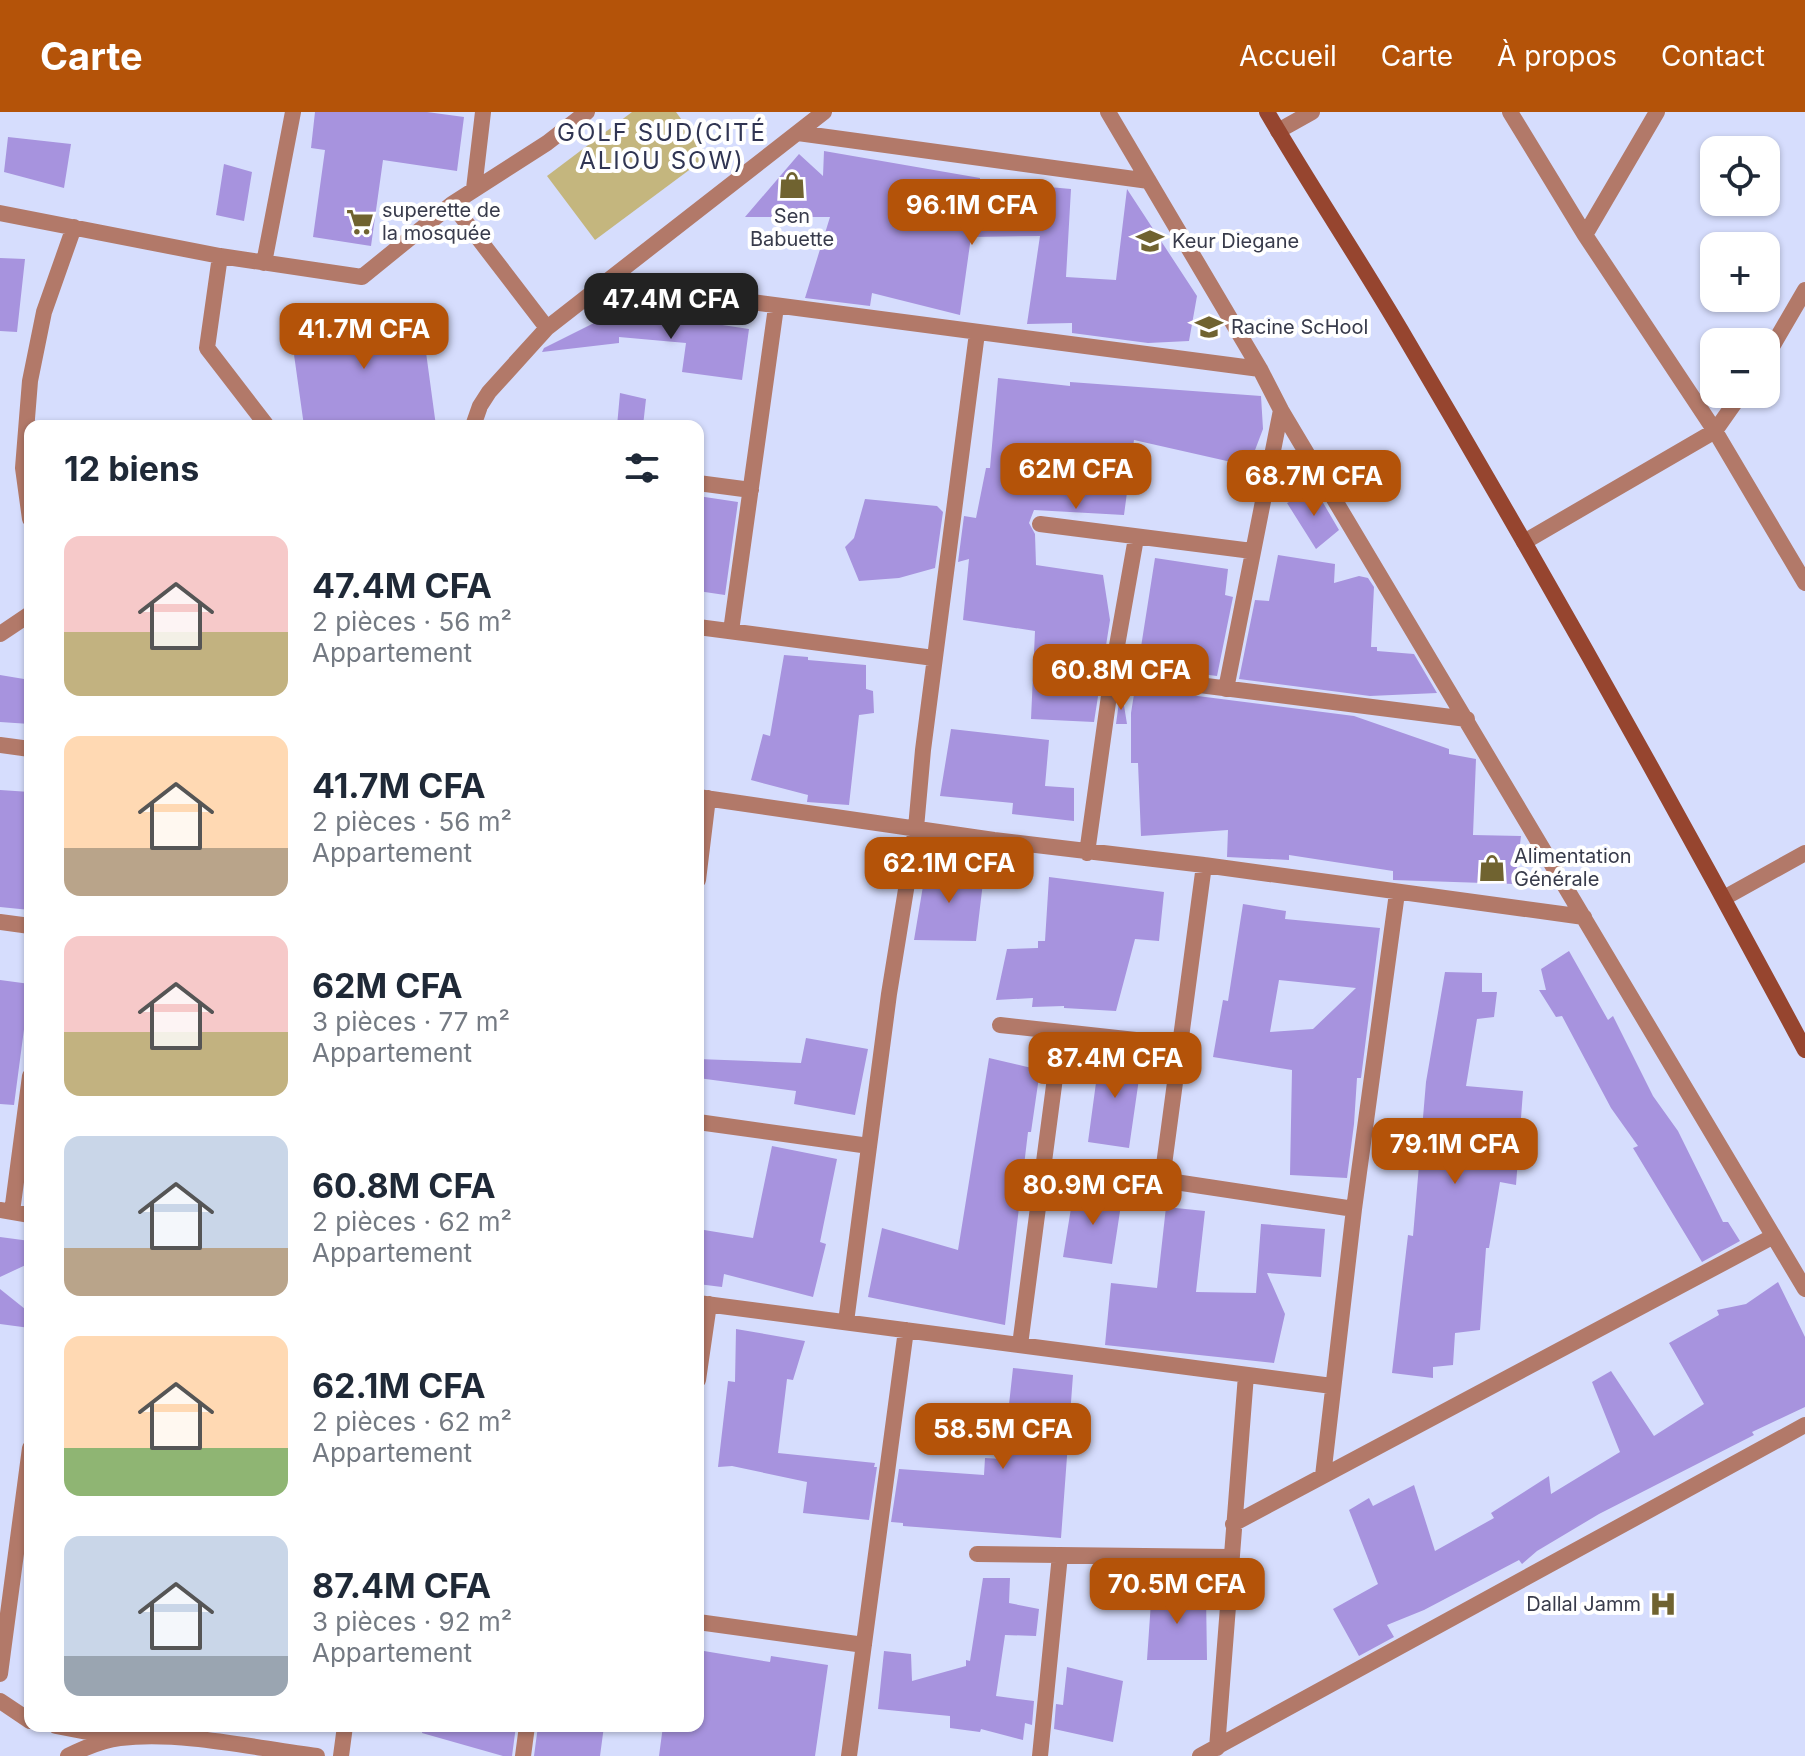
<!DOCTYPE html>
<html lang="fr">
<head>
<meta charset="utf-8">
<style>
  body { margin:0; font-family:Inter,sans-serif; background:#f6f6f7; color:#1f2937; height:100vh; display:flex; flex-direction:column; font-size:30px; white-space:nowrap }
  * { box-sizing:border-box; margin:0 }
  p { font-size:26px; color:#747a83 }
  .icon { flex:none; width:44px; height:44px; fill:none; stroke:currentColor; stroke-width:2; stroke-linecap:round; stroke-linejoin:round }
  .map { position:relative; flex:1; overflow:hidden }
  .sheet { position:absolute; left:24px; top:308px; width:680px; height:1312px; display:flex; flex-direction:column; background:#fff; border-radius:16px; box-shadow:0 2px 6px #0004 }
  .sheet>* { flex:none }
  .controls { position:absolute; left:1700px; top:24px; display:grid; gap:16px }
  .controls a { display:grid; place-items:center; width:80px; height:80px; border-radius:16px; background:#fff; box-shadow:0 2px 6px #0004; font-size:40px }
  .price { position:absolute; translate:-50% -68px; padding:0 18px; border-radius:16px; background:#b45309; color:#fff; font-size:26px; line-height:52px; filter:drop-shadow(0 2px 4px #0008) }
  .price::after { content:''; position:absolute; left:50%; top:48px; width:24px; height:18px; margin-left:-12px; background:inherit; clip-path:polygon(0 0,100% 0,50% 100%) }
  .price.selected { background:#222; color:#fff }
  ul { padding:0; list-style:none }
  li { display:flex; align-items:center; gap:24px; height:200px; padding:0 40px }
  li span { display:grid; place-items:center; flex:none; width:224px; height:160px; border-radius:16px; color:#555 }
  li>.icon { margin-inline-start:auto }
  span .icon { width:96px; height:96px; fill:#fffc; stroke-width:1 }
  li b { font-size:34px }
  h2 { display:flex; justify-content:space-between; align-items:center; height:96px; padding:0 40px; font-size:34px }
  header { display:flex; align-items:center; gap:48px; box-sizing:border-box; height:112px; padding:0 40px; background:#b45309; color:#fff }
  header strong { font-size:38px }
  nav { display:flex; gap:44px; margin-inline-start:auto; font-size:28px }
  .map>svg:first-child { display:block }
  .green { fill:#c4b67e }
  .building { fill:#a793de; fill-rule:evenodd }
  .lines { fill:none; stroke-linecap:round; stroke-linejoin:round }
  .street { stroke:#b27969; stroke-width:16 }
  .secondary { stroke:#96452f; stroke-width:16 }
  .labels { text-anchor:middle; stroke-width:8; stroke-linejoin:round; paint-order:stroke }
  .poi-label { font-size:20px; fill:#383b4b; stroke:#fff; text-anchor:start }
  .quarter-label { font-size:24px; letter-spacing:2px; fill:#303553; stroke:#fff }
</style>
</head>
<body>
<header>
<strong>Carte</strong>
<nav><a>Accueil</a><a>Carte</a><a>À propos</a><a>Contact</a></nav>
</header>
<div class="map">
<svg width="1805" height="1644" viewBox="0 0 1805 1644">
  <rect width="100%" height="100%" fill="#d6ddfd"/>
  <path class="green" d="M632 0H676L708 44 595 128 547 64Z"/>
  <path class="building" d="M315 0H427L464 5 457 59 383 48 371 134 313 125 325 38 311 36Z
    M8 25 71 32 64 76 4 60Z
    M824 39 980 66V80L1038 78V74L1071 77 1066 165 1116 168 1127 77 1197 184 1189 229 1148 231 1072 221V211L1027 212 1040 124 971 125 960 203 872 181 870 194 805 186 830 105H745L799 42 823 64Z
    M224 52 252 60 244 109 216 103Z
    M0 146 25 147 17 220 0 219Z
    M420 196 436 314H304L290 214Z
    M622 197 621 200 689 211V208L749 217 742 268 682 260 686 231 619 225V231L542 240 544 236Z
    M998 266 1070 274V270L1261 284 1263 317 1249 354 1134 328 1124 403 1034 398 1029 411 1035 422 1036 453 1103 463 1110 508 1094 610 1031 607 1035 519 963 508 969 447 958 450 964 404 976 406 986 356H990Z
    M620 281 646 287 643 314H617Z
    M1315 377 1339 418 1316 437 1287 391Z
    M698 384 738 390 725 483 698 479Z
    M865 387 937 394 943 400 935 456 899 466 859 469 845 435 854 426Z
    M1278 443 1335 452 1334 471 1359 464 1368 466 1374 475 1371 535H1377V539L1414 542 1437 581 1370 584 1239 567 1255 488 1269 489Z
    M1155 446 1228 457 1225 483 1233 485 1217 564 1138 554Z
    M784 543 808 545V548L866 553V577L873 579 874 601 859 603 849 693 807 690 808 683 751 668 763 622 770 624Z
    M0 563 30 568V612L0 610Z
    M1121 575 1127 612H1116Z
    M1135 576 1354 604 1449 637V642L1476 647 1473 723 1521 724 1515 772 1393 768V759L1289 743V748L1227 745 1228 718 1141 724 1138 651H1131V601Z
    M951 617 1049 628 1045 674 1074 676V709L1012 702 1013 691 940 684Z
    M0 678 30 680V798L0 795Z
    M927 750 984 762 976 829 914 828Z
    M1049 765 1164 780 1159 829 1135 827 1116 899 1064 896V894L1032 895 1033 886 996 888 1007 837 1038 836V829H1045Z
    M1243 792 1286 799 1285 807 1380 816 1361 966H1357L1354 1012 1347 1066 1290 1063 1292 958 1213 945 1223 888 1228 889ZM1279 868 1356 876 1313 917 1270 920Z
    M1569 839 1608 908 1613 904 1653 984 1678 1019 1723 1110H1728L1740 1129 1702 1150 1633 1036 1638 1034 1611 996 1562 904 1556 905 1539 878H1546L1541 857Z
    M1445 860 1482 861V880H1497L1494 905 1477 907 1466 974 1523 979 1516 1073 1500 1070 1489 1136H1486L1480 1218 1455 1221 1453 1253 1433 1255V1266L1392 1261 1408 1123 1413 1124 1426 970Z
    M0 868 30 872 14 993 0 992Z
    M806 926 868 937 855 1003 794 992 796 979 698 966V947L801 951Z
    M1100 941 1142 946 1129 1036 1088 1030Z
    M989 946 1040 958 1031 1020H1028L1005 1213 868 1185 882 1116 958 1138Z
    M772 1034 837 1047 820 1130 826 1132 813 1185 724 1162 722 1175 698 1172V1117L753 1126Z
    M1074 1078 1122 1086 1112 1152 1063 1145Z
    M1166 1095 1205 1099 1196 1180 1256 1181 1261 1112 1325 1117 1321 1165 1267 1161 1285 1202 1274 1251 1105 1233 1111 1171 1157 1176Z
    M0 1125 30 1129V1151L0 1165Z
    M1778 1170 1805 1225V1295L1752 1320 1754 1323 1599 1402 1537 1439 1522 1452 1519 1448 1424 1498 1387 1513 1394 1525 1359 1544 1333 1497 1378 1472 1349 1398 1369 1386 1373 1394 1414 1373 1435 1439 1494 1406 1491 1401 1549 1364 1551 1382 1620 1340 1592 1270 1611 1259 1654 1324 1704 1292 1669 1231 1719 1203 1717 1198 1746 1192Z
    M0 1177 30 1201V1216L0 1212Z
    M736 1217 805 1229 793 1268 787 1267 778 1341 875 1351 874 1355H877L869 1408 803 1401 807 1370 732 1354 718 1355 728 1269 735 1270Z
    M1013 1256 1073 1263 1061 1426 903 1414V1411L891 1410 899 1357 984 1363 985 1346 1003 1347Z
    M983 1466H1010L1009 1491 1039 1497 1036 1524 1005 1523 996 1584 1034 1589 1032 1613 1025 1611 1023 1628 981 1617 980 1620 950 1616V1604L878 1597 884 1539 911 1542 912 1569 966 1554V1548L970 1549Z
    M1152 1475 1206 1483 1207 1548H1147Z
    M698 1538 770 1550 771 1544 828 1553 815 1644H659L663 1614H698Z
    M1067 1555 1123 1569 1113 1630 1054 1617 1056 1592 1063 1593Z
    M423 1614H516L512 1644H503L422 1621Z
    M538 1614H604L600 1644H534Z"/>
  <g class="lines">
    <path class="street" d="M1108 0 1260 257 1281 298 1805 1177
      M1510 0 1585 123 1715 319 1805 471
      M1278 19 1312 0
      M798 21 1149 69
      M474 77 483 0
      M452 92 547 216
      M0 101 220 144 362 165 452 92 547 31 587 0
      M1585 123 1657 0
      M220 144 207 236 267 314
      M264 151 293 0
      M607 171 1260 257
      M1766 245 1805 178
      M473 314 480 294 489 280 547 216 824 0
      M698 371 751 378
      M30 407 23 356 30 269 44 200 74 115
      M1040 412 1252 439
      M1524 430 1715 319 1741 282
      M698 515 934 546
      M731 519 776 195
      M0 522 30 502
      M1112 562 1467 607
      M1226 577 1281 298
      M0 633 30 637
      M698 685 994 728 1204 753 1584 805
      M1087 741 1112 562 1136 426
      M698 768 708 686
      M1724 786 1805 741
      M0 810 30 814
      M1000 913 1181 933
      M698 1010 869 1034
      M1042 1055 1162 1068 1354 1097
      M1162 1068 1204 753
      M0 1098 30 1103
      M12 1100 30 964
      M698 1191 1332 1274
      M846 1210 889 882 916 716 923 638 977 221
      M1020 1233 1061 920
      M698 1268 709 1192
      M1323 1364 1354 1097 1397 781
      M1233 1412 1772 1125
      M977 1442 1230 1445
      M698 1510 864 1533
      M0 1562 30 1336
      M0 1589 30 1609
      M56 1614 113 1625
      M1217 1636 1246 1263
      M68 1644C84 1636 102 1628 120 1626 183 1619 254 1636 317 1644
      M341 1644 345 1614
      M523 1644 527 1614
      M849 1644 906 1218
      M1040 1644 1060 1443
      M1200 1644 1805 1313"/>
    <path class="secondary" d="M1267 0C1312 77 1361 150 1406 227 1544 461 1677 698 1805 938"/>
  </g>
  <defs>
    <g id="shop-bare" transform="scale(2.16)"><path d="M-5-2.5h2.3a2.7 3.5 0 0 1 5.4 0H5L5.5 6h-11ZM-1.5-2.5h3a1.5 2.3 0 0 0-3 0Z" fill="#706330" stroke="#fff" stroke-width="2.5" paint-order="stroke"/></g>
    <g id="supermarket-bare" transform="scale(2.16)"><path d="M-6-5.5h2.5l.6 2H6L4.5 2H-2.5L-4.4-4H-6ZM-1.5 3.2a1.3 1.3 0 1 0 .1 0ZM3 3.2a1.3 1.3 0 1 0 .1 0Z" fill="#706330" stroke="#fff" stroke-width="2.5" paint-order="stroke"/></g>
    <g id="school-bare" transform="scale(2.16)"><path d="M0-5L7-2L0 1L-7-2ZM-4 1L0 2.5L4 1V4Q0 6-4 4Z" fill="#706330" stroke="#fff" stroke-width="2.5" paint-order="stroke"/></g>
    <g id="hospital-bare" transform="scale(2.16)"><path d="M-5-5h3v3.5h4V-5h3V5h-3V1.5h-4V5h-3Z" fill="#706330" stroke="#fff" stroke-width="2.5" paint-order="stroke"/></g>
  </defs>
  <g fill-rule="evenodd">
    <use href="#shop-bare" x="792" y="73"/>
    <use href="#supermarket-bare" x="360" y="110"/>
    <use href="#school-bare" x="1150" y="129"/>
    <use href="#school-bare" x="1209" y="215"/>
    <use href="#shop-bare" x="1492" y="756"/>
    <use href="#hospital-bare" x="1663" y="1492"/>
  </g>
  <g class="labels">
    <g class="poi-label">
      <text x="382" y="105">superette de<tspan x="382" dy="23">la mosquée</tspan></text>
      <text x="792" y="111" text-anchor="middle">Sen<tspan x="792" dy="23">Babuette</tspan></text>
      <text x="1172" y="136">Keur Diegane</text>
      <text x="1231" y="222">Racine ScHool</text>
      <text x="1514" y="751">Alimentation<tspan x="1514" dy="23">Générale</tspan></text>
      <text x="1641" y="1499" text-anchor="end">Dallal Jamm</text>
    </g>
    <g class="quarter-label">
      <text x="662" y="29">GOLF SUD(CITÉ<tspan x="662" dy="28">ALIOU SOW)</tspan></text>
    </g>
  </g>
</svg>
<div class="controls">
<a><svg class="icon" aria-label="locate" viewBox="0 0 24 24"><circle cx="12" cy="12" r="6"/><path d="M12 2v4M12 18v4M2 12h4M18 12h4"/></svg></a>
<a>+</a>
<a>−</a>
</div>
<b class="price" style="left:972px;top:135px">96.1M CFA</b>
<b class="price selected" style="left:671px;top:229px">47.4M CFA</b>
<b class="price" style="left:364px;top:259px">41.7M CFA</b>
<b class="price" style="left:1076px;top:399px">62M CFA</b>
<b class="price" style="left:1314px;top:406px">68.7M CFA</b>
<b class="price" style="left:1121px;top:600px">60.8M CFA</b>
<b class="price" style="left:949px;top:793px">62.1M CFA</b>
<b class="price" style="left:1115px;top:988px">87.4M CFA</b>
<b class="price" style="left:1455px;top:1074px">79.1M CFA</b>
<b class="price" style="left:1093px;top:1115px">80.9M CFA</b>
<b class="price" style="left:1003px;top:1359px">58.5M CFA</b>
<b class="price" style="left:1177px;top:1514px">70.5M CFA</b>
<section class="sheet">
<h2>12 biens<svg class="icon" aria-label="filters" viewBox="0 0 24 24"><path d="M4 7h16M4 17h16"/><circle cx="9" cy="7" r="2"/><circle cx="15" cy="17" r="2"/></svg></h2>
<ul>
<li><span style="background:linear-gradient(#f6c9c9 60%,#c2b280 0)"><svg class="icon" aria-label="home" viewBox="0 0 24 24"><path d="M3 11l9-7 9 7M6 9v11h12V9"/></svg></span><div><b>47.4M CFA</b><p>2 pièces · 56 m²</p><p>Appartement</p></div></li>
<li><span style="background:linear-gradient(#ffd9b3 70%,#b9a48a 0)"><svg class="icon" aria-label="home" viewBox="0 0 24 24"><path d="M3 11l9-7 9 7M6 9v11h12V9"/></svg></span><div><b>41.7M CFA</b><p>2 pièces · 56 m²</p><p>Appartement</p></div></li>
<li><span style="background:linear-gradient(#f6c9c9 60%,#c2b280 0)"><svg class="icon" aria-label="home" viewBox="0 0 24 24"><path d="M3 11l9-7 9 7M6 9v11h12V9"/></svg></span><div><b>62M CFA</b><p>3 pièces · 77 m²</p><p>Appartement</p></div></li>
<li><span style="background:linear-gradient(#c9d6e8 70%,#b9a48a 0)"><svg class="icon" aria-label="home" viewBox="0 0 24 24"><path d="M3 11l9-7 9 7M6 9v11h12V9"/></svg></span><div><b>60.8M CFA</b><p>2 pièces · 62 m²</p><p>Appartement</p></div></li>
<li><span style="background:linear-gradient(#ffd9b3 70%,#8fb573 0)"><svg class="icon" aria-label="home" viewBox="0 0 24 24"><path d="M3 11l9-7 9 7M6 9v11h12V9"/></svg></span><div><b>62.1M CFA</b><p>2 pièces · 62 m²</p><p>Appartement</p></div></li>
<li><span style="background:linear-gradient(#c9d6e8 75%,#9aa5b1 0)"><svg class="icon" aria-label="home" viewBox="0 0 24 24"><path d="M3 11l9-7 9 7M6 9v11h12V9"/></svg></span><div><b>87.4M CFA</b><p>3 pièces · 92 m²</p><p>Appartement</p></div></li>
</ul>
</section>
</div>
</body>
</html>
